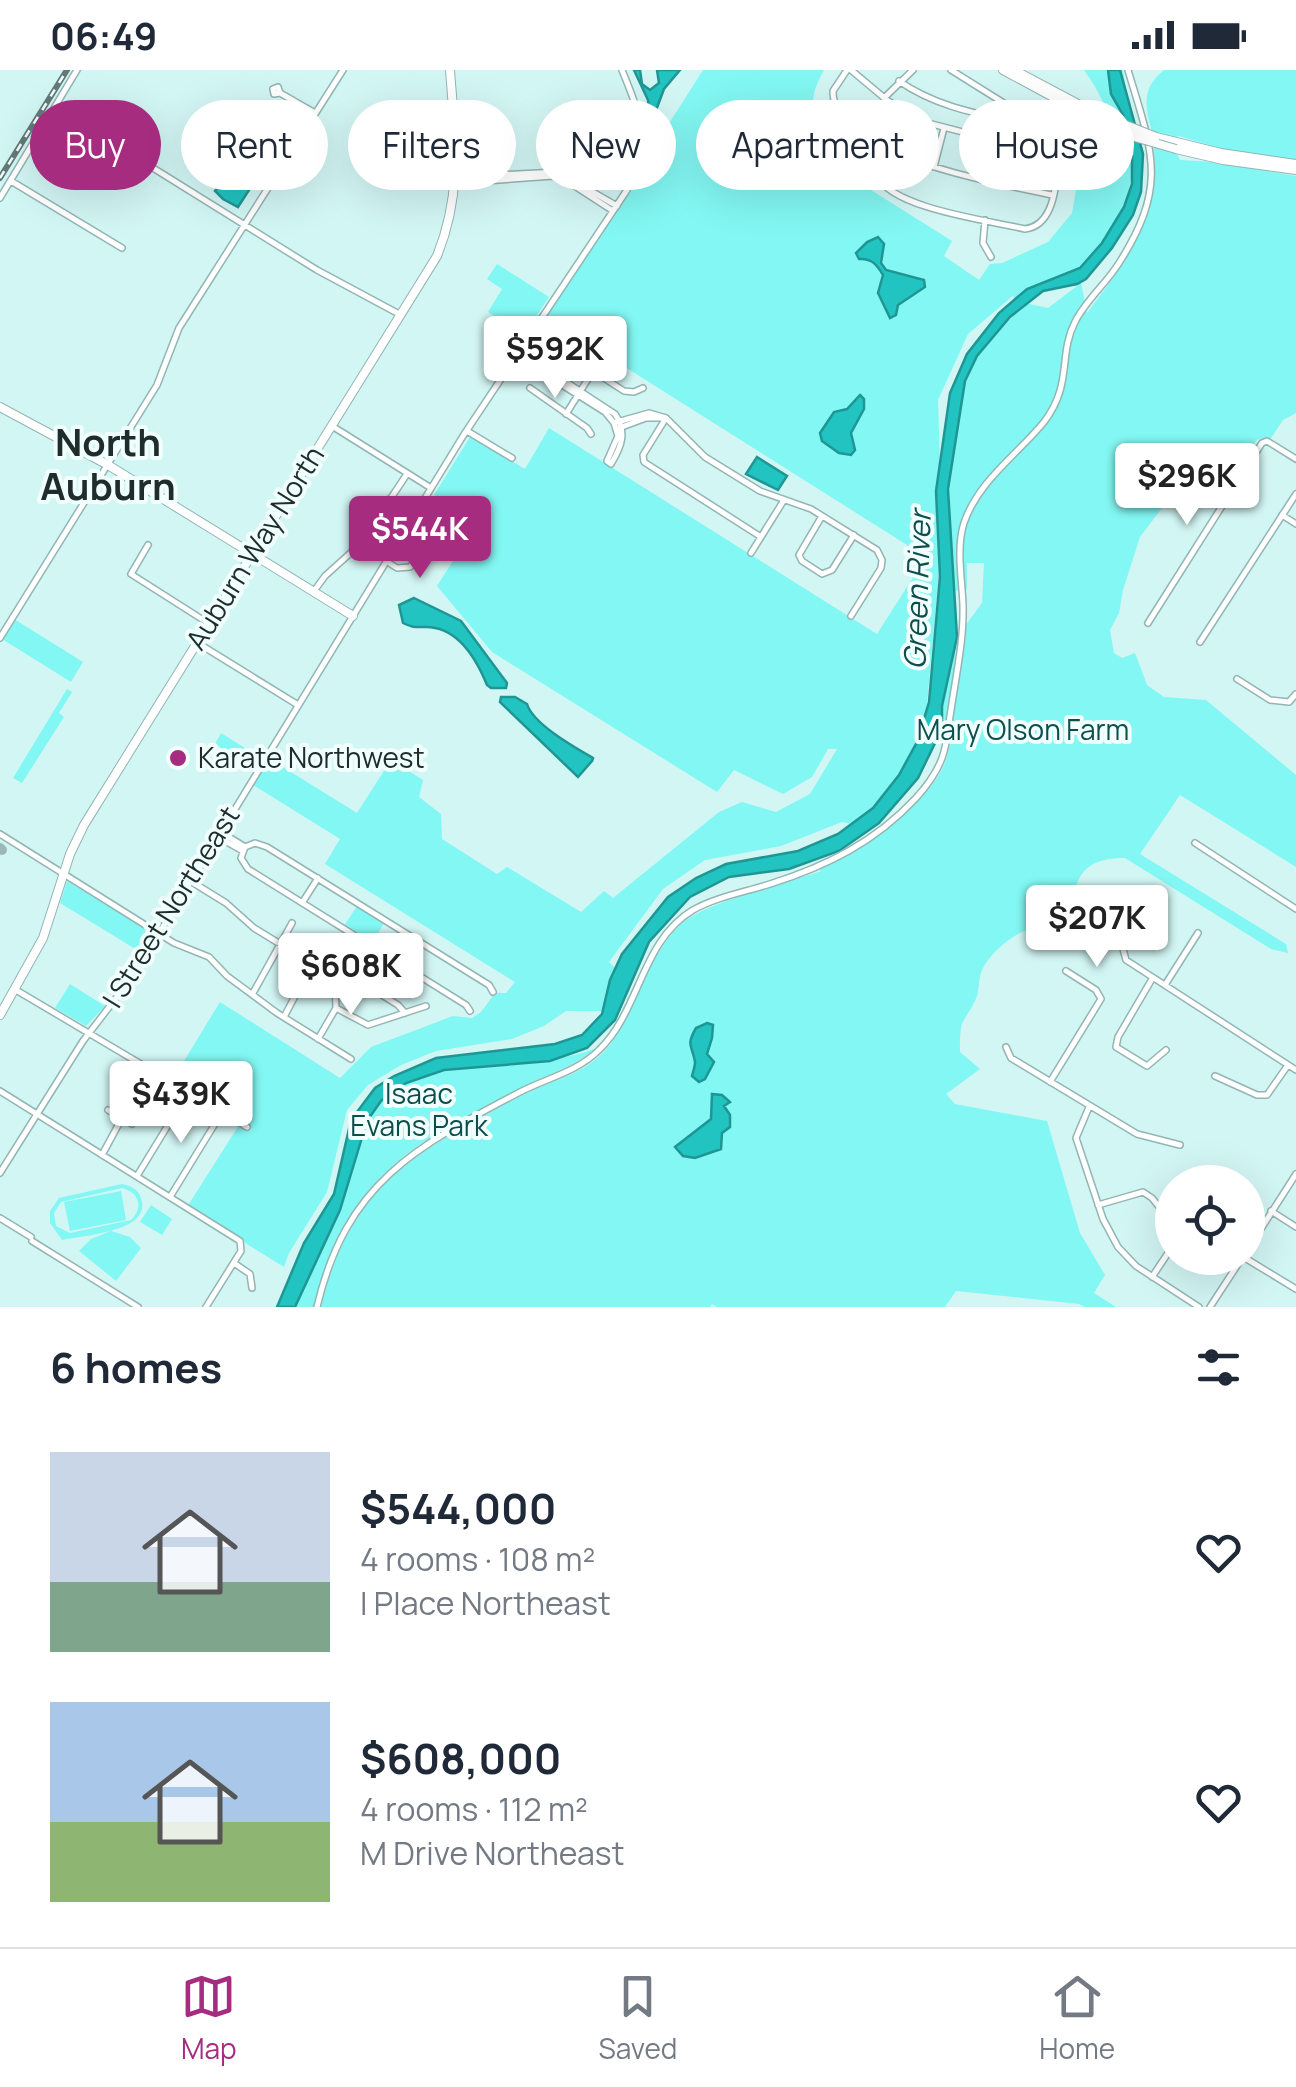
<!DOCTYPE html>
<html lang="en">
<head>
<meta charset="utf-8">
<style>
  body { margin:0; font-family:Manrope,sans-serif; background:#f2f2f3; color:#1f2937; height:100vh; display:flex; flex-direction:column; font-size:38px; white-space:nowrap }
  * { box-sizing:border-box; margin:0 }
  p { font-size:32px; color:#747a83 }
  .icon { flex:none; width:55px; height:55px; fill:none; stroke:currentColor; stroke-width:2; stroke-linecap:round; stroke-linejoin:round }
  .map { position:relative; height:1237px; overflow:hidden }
  .side { display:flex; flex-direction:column; background:#fff; flex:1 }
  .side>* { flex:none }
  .guide { position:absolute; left:30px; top:30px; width:1238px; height:90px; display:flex; gap:20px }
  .buttons { position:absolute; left:1155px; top:1095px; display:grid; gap:20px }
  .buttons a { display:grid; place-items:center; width:110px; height:110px; border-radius:50%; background:#fff; box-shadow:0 10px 40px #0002; font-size:50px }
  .price { position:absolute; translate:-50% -85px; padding:0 22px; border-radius:10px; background:#fff; color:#222; font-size:32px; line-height:65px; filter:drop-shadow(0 2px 5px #0008) }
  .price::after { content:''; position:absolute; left:50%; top:60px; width:30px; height:22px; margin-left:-15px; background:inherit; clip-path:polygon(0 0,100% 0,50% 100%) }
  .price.selected { background:#a62c80; color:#fff }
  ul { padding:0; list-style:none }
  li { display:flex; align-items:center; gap:30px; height:250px; padding:0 50px }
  li span { display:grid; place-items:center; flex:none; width:280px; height:200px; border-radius:0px; color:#555 }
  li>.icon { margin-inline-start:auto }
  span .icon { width:120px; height:120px; fill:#fffc; stroke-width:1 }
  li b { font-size:42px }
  h2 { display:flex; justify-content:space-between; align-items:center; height:120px; padding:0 50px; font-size:42px }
  .chip { padding:0 35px; border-radius:45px; background:#fff; box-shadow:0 10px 40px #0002; font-size:35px; line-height:90px }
  .chip.selected { background:#a62c80; color:#fff }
  .status { display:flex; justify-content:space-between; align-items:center; height:70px; padding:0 50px; background:#fff; direction:ltr }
  .status svg { height:28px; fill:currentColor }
  .dock { display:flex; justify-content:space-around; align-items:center; height:140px; border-top:2px solid #e0e1e3; background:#fff; font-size:28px; color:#747a83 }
  .dock a { display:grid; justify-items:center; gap:5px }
  .dock .selected { color:#a62c80 }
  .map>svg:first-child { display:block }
  .green { fill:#83f7f3; fill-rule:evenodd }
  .water { fill:#21c4c1; stroke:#209694; stroke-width:2.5 }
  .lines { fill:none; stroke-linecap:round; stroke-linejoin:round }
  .taxiway { stroke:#9ab8b6; stroke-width:10 }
  .minor-casing { stroke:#93b5b3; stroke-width:8 }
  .major-casing { stroke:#93b5b3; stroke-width:10 }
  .minor { stroke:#fff; stroke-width:5 }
  .major { stroke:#fff; stroke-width:8 }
  .rail-casing { stroke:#637978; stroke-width:6 }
  .rail { stroke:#f0fefd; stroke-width:2.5; stroke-dasharray:8; stroke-linecap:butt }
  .major-bridge-casing { stroke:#93b5b3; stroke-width:10; stroke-linecap:butt }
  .major-bridge { stroke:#fff; stroke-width:8 }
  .poi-dot { fill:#a62c80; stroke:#f0fefd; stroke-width:4 }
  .labels { text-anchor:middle; stroke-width:8; stroke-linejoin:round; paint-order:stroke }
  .street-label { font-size:28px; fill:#1e2c2b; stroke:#f0fefd }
  .park-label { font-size:28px; fill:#0d4e4c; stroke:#f0fefd }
  .poi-label { font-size:28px; fill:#1e2c2b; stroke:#f0fefd; text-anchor:start }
  .water-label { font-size:30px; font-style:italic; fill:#0d4e4c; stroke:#f0fefd }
  .district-label { font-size:38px; font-weight:bold; fill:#1e2c2b; stroke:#f0fefd }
</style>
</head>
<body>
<div class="status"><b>06:49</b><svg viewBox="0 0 49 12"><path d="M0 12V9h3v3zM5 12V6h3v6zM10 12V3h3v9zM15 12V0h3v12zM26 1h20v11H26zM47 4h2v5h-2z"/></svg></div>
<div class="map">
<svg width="1296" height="1237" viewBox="0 0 1296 1237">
  <rect width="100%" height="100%" fill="#d2f6f4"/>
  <path class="green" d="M703 0H824C807 31 811 37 833 63L817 86 952 171 944 186 979 210 990 194 1002 193 1048 172 1072 143 1077 114 1075 109 1061 106 1057 89 1067 84 1070 77 1053 63 1057 59 1079 83 1103 98C1117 58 1108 34 1084 0H1123L1126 20 1112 26C1141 76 1139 118 1107 165 1098 178 1089 193 1076 201 1056 214 1034 213 1013 230L1014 225 968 264 938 330 940 393 936 421 940 493 926 645 917 672 899 705 879 731 854 754 842 752 781 776 705 790 663 819 609 892 615 898 603 941H566L544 956 512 969 436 981 401 995 368 1015 347 1040 327 1122 289 1183 284 1197 187 1137 239 1055 170 1014 220 932 340 1008 371 977 453 946 472 948 481 942 495 923H506L515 912 325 794 340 769 253 715 270 689 357 743 391 690 423 710 419 727 441 744 442 769 497 804 507 797 581 842 604 821 613 828 719 742 742 732 776 742 810 724 837 679H828L812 707 783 724 734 700 717 722 492 582 437 516 477 453 434 425 470 367 525 399 549 358 877 564 926 487 546 247Z
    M1164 0H1296V90L1225 80 1179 66 1173 69 1152 62C1145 35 1141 19 1164 0Z
    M1154 77 1177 83 1180 90 1215 92 1296 106V343L1283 350 1271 368 1257 370 1226 407 1202 403 1174 409 1162 438 1140 467 1123 520 1119 543 1110 560 1114 583 1122 588 1135 583 1147 615 1164 627 1206 630 1296 705V797L1180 725 1140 784 1286 874 1288 883 1271 879 1125 788C1077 788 1075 812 1068 854 1053 860 1038 855 1022 862 1007 869 989 885 982 900 978 909 980 921 975 931 961 957 960 949 960 982L980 999 946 1024 955 1034 1047 1051 1080 1163 1105 1205 1094 1223 1116 1237H1085L1079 1234 956 1221 945 1237H717L712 1234 710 1237H321C350 1115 418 1081 521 1026 546 1013 574 1007 596 989 621 969 628 940 642 912 653 891 667 865 686 850 712 831 787 813 821 801L817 797C857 773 926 739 944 695 949 683 951 669 952 657L943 654V632L957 567 982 533 984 493H967V519L953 521 949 408 965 311 977 286 1025 233 1048 238 1081 213 1087 243C1126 192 1160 145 1154 77Z
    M497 194 549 227 524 265 488 242 502 219 487 209Z
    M14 549 83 592 71 612 2 569Z
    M67 619 72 622 59 643 64 647 22 713 13 708Z
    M221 663 259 687 253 698 215 674Z
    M67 811 154 864 142 883 60 833Z
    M357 836 384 853 372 873 344 856Z
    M70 914 105 936 86 956 55 938Z
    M597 978C574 997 548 1004 522 1017 407 1078 350 1103 314 1237H295C307 1204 327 1173 340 1140 365 1072 358 1015 447 1000 497 991 548 996 597 978Z
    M122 1114C131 1116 138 1119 141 1128 153 1162 83 1165 62 1170L50 1153V1141L59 1128ZM122 1118C139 1122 144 1138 131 1150L70 1163 56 1156 54 1143 61 1132Z
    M121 1121 126 1150 70 1161 64 1132Z
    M151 1135 172 1149 162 1165 140 1152Z
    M111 1161 130 1167 141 1178 116 1211 79 1181 91 1169Z"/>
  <path class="water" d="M634 0H640L642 14 650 20 659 13 657 0H680L664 19 655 43 649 41 648 30Z
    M1108 0H1120L1143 84 1141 122 1133 145 1112 178 1086 209 1077 214 1043 221 1010 247 977 286 965 311 948 419 957 567 942 636V659L918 708 879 753 839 781 789 799 729 807 690 827 649 872 615 950 587 978 550 991 444 1000 406 1013 381 1031 367 1051 340 1140 295 1237H277L304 1173 334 1124 351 1050 375 1018 394 1006 436 988 555 974 582 965 602 944 610 910 622 884 668 827 696 808 726 794 798 781 838 764 873 738 899 705 917 672 929 632 940 506 936 421 950 323 967 284 999 243 1027 219 1080 198 1102 173 1124 137 1132 114V87L1123 45 1111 24Z
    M242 54 277 77 238 137 223 129 215 121 249 79V68Z
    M878 167 884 174 881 193 886 200 924 210 925 217 898 235 896 245 890 248 878 223 883 205C877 195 872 188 859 189L856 183 867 172Z
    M860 325 864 329V339L851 363 855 380 851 385 839 383 822 371 820 363 834 342 847 339Z
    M757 387 787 406 778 420 746 404Z
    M414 528 461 551 507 613 506 618H491L487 615C476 588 457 557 426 557 416 557 413 558 403 553L399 535Z
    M501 627H515L527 634C533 654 574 677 593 688L592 691 578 707 500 632Z
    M707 953 713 955 712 968 707 984 714 992 705 1009 699 1012 692 1006C693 1002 695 997 695 992 693 976 685 977 696 958Z
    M712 1024 722 1025 730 1032 724 1036 730 1045V1057L722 1063 721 1079 695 1088 683 1086 675 1077 711 1049Z"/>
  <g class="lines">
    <path class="taxiway" d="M0 778 2 780"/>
    <g class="minor-casing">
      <path id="minor" d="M847 0 833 21C832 87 1004 114 1052 125
        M851 0 888 31 928 53 1047 84 1057 99C1056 122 1051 156 1025 159 991 151 890 138 878 106L889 80
        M951 0 1015 40 1044 65
        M899 11C939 39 986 45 1033 56
        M278 17 280 23 274 24 273 19Z
        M280 23 315 43
        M884 28 913 0
        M55 37 317 200 399 244
        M1009 73 1016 52 1014 74
        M841 89 860 62
        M934 97 944 58
        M457 107 558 102 617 136
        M11 111 122 178
        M457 113 553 106 570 113 613 141
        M0 128 77 0
        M985 150 983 173 991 187
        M562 281 624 321 634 322 643 318
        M516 286 605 342 614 353 618 366 607 391 611 394C622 376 627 362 615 344L519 281
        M530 318 587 358 591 364
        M566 344 593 301
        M617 352 649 343 666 348H646L619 358
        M332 356 431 418
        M467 361 512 388
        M1282 445 1296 454
        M822 446 799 485 802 491 822 504 832 500 854 465
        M761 467 644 392 643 385 666 348 705 387 760 421 811 439 877 480 882 490 881 498 851 546
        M148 475 131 504 208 553
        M751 483 784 430
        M386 491 397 498 410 497 436 461 443 457
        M314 521 325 506 356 478 368 441 391 428 407 404
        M1148 553 1262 373 1267 371 1296 389
        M0 568 157 315 179 258 343 0
        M196 572 298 635
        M1200 572 1296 424
        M1237 609 1270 630 1289 632 1296 624
        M221 762 245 777
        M0 764 174 873 209 887 227 906 277 943 351 989
        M218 767 243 781
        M1195 773 1296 839
        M245 777 255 773 267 777 489 915 493 922
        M245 777 241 788 248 799 466 935 470 941
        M192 812 226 833 254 858 329 904 335 914 358 910 398 935 405 943
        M302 833 318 808
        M1112 834 1135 852 1123 879 1126 890 1296 1000
        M402 895 417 870
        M353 909 357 894
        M1152 909 1118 967 1116 977 1147 996 1166 980
        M1165 915 1198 863
        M16 920 247 1057
        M253 923 292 853
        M336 938 368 955 426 936
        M284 947 323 873
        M318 969 336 938 335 914
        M1006 977 1011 988 1137 1064 1180 1075
        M1215 1006 1257 1025H1267L1288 995
        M1050 1012 1101 929 1096 920 1066 901
        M0 1021 240 1171 241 1181 206 1237
        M1089 1037 1076 1068 1103 1149 1118 1177 1136 1196 1199 1237
        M108 1040 132 1054
        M102 1085 122 1048
        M0 1103 83 971 133 906 463 366 627 120C650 70 642 49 622 0
        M137 1106 187 1024
        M170 1127 221 1044
        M1098 1135 1143 1122 1152 1128 1172 1153
        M1271 1141 1296 1157
        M0 1148 31 1167
        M32 1171 138 1237
        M1248 1179 1296 1104
        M1245 1188 1296 1219
        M234 1193 250 1204 252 1218
        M1152 1207 1172 1177
        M317 1237C346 1113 415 1077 520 1022 547 1008 577 1002 599 980 640 941 641 871 693 840 716 827 745 822 770 814 827 796 875 772 916 728 926 717 937 702 942 688 948 672 948 656 951 640 956 605 964 570 963 535 962 510 956 477 964 453 978 411 1018 384 1044 352 1073 314 1058 285 1075 252 1086 230 1106 214 1119 193 1169 115 1152 81 1128 0
        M1210 1237 1242 1188"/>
    </g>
    <g class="major-casing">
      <path id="major" d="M1003 0 1092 48
        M1014 0 1093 42
        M1156 67 1221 83 1296 94
        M1176 79 1223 90 1296 100
        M0 337 108 395 353 546
        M0 945 43 868 70 784 84 755 437 186C463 122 455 68 450 0"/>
    </g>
    <use href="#minor" class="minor"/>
    <use href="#major" class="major"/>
    <g class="rail-casing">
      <path id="rail" d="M0 108 67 0"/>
    </g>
    <use href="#rail" class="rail"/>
    <g class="major-bridge-casing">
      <path id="major-bridge" d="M1093 42 1156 67
        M1092 48 1138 68 1176 79"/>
    </g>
    <use href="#major-bridge" class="major-bridge"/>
  </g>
  <circle class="poi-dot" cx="178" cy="688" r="10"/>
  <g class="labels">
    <g class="street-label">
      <text transform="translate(255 478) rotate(-58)" y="10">Auburn Way North</text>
      <text transform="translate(171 837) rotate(-58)" y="10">I Street Northeast</text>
    </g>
    <g class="park-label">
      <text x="1023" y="670">Mary Olson Farm</text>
      <text x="419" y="1034">Isaac<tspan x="419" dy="32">Evans Park</tspan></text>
    </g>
    <g class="poi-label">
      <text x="198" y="698">Karate Northwest</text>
    </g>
    <g class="water-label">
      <text transform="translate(918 520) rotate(-88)" y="10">Green River</text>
    </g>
    <g class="district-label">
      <text x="108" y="386">North<tspan x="108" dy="44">Auburn</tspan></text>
    </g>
  </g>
</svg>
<div class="buttons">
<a><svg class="icon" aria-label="locate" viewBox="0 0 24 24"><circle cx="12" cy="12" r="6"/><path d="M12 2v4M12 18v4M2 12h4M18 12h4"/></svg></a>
</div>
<b class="price" style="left:555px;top:331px">$592K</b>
<b class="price" style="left:1187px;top:458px">$296K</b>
<b class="price selected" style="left:420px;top:511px">$544K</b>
<b class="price" style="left:1097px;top:900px">$207K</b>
<b class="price" style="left:351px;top:948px">$608K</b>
<b class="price" style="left:181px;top:1076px">$439K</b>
<div class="guide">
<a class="chip selected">Buy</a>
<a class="chip">Rent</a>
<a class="chip">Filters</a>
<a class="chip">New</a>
<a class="chip">Apartment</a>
<a class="chip">House</a>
</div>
</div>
<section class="side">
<h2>6 homes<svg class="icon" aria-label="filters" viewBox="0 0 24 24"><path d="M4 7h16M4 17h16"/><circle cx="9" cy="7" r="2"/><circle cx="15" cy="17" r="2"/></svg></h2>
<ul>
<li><span style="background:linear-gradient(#c9d6e8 65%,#7fa58c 0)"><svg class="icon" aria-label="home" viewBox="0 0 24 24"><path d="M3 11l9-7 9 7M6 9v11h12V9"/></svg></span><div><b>$544,000</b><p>4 rooms · 108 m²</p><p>I Place Northeast</p></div><svg class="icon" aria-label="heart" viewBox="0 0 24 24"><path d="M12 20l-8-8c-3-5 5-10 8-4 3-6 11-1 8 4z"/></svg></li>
<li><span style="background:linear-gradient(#a9c7e8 60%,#8fb573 0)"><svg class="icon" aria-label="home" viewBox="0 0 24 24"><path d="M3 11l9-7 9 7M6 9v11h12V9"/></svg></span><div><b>$608,000</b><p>4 rooms · 112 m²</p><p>M Drive Northeast</p></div><svg class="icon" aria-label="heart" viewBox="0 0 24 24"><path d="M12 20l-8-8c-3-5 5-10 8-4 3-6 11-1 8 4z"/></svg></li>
</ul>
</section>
<nav class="dock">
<a class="selected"><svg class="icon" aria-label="map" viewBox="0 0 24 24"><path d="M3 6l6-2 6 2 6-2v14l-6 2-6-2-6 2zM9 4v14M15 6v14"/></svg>Map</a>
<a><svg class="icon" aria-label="saved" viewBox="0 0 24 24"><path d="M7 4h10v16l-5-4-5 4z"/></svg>Saved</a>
<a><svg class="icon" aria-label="home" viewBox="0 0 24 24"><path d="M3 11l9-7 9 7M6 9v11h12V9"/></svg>Home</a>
</nav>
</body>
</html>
